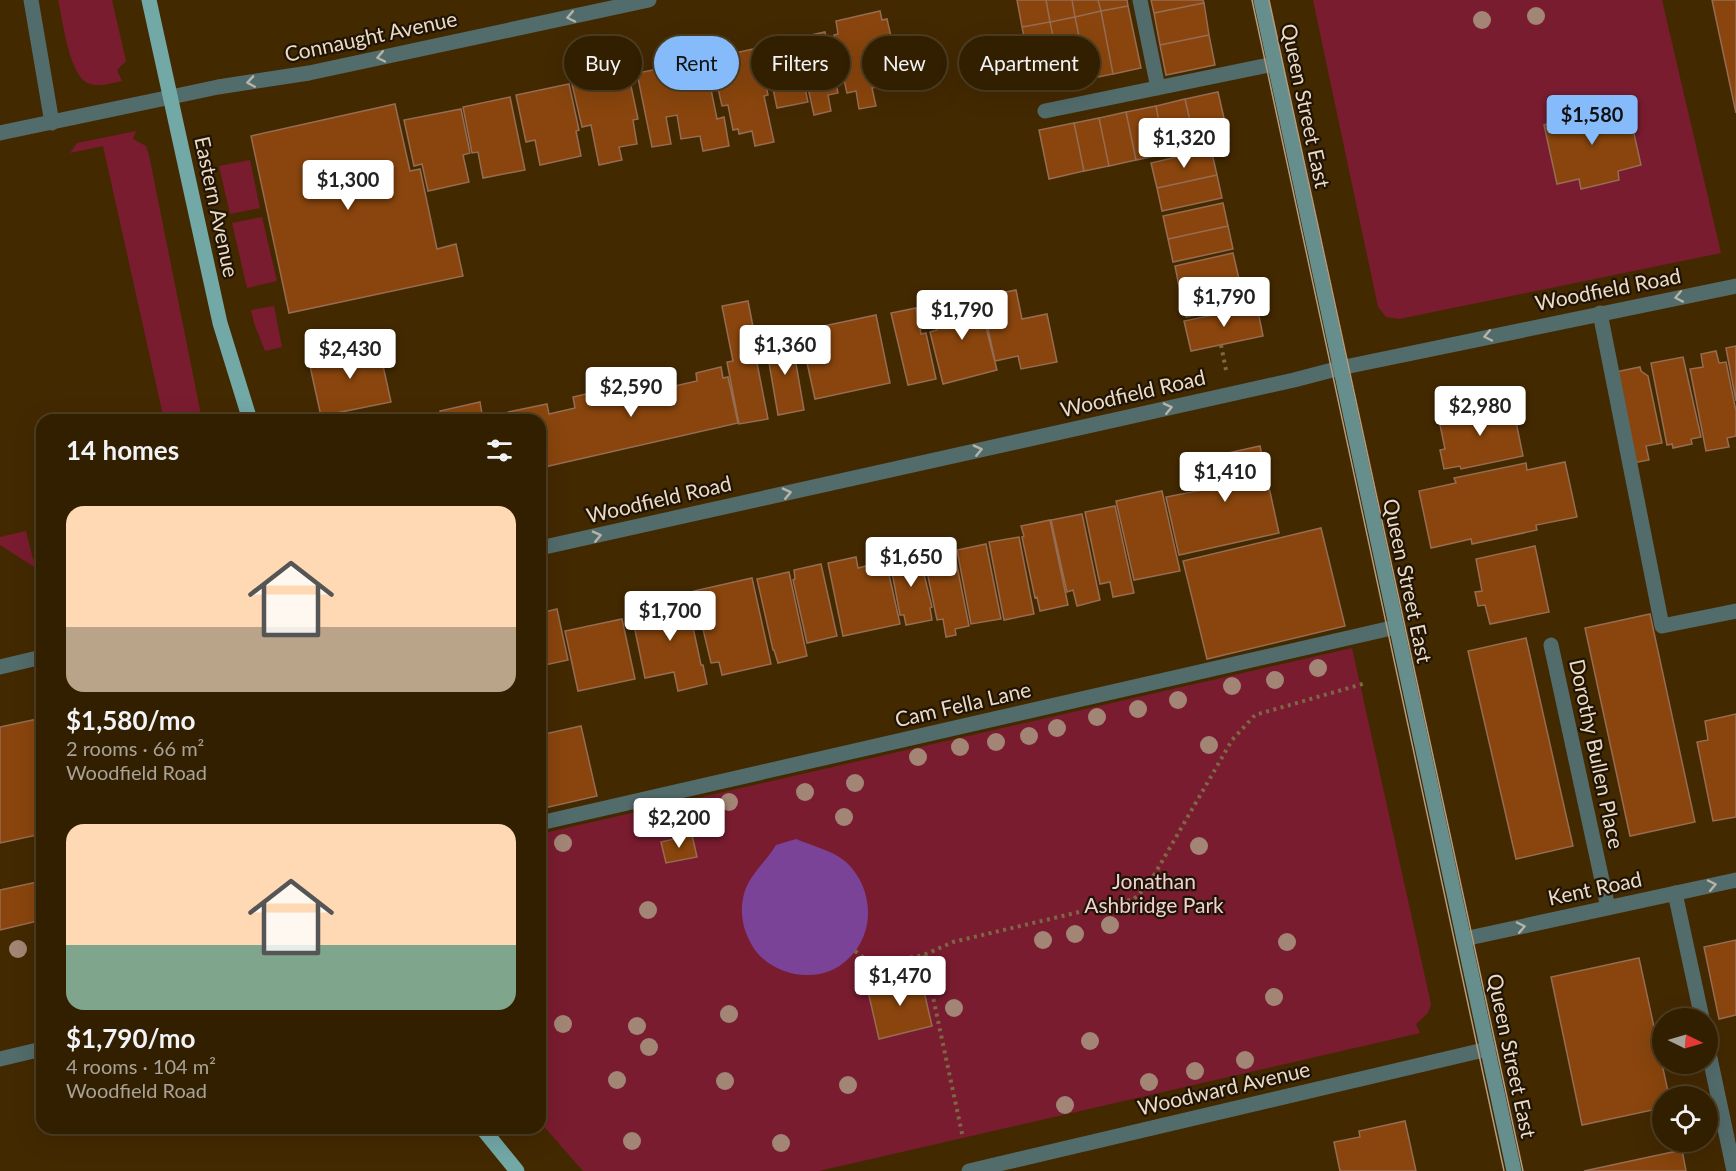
<!DOCTYPE html>
<html lang="en">
<head>
<meta charset="utf-8">
<style>
  body { margin:0; font-family:Lato,sans-serif; background:#3d2c0f; color:#f1f3f6; height:100vh; display:flex; flex-direction:column; font-size:22px; white-space:nowrap }
  * { box-sizing:border-box; margin:0 }
  p { font-size:20px; color:#a8a299 }
  .icon { flex:none; width:33px; height:33px; fill:none; stroke:currentColor; stroke-width:2; stroke-linecap:round; stroke-linejoin:round }
  .map { position:relative; flex:1; overflow:hidden }
  .panel { position:absolute; left:36px; top:414px; width:510px; height:720px; display:flex; flex-direction:column; background:#321f00; border-radius:18px; box-shadow:0 6px 24px #0002,0 0 0 2px #4d3d22 }
  .panel>* { flex:none }
  .guide { position:absolute; left:564px; top:36px; width:570px; height:54px; display:flex; gap:12px }
  .needle { width:39px; rotate:95deg }
  .tools { position:absolute; left:1652px; top:1008px; display:grid; gap:12px }
  .tools a { display:grid; place-items:center; width:66px; height:66px; border-radius:50%; background:#321f00; box-shadow:0 6px 24px #0002,0 0 0 2px #4d3d22; font-size:30px }
  .price { position:absolute; translate:-50% -51px; padding:0 14px; border-radius:6px; background:#fff; color:#222; font-size:20px; line-height:39px; filter:drop-shadow(0 2px 3px #0008) }
  .price::after { content:''; position:absolute; left:50%; top:36px; width:18px; height:14px; margin-left:-9px; background:inherit; clip-path:polygon(0 0,100% 0,50% 100%) }
  .price.active { background:#85bbfb; color:#111 }
  ul { padding:0; list-style:none }
  li { display:grid; align-content:center; gap:12px; height:318px; padding:0 30px }
  li span { display:grid; place-items:center; height:186px; border-radius:18px; color:#555 }
  li>.icon { margin-inline-start:auto }
  span .icon { width:108px; height:108px; fill:#fffc; stroke-width:1 }
  li b { font-size:26px }
  h2 { display:flex; justify-content:space-between; align-items:center; height:72px; padding:0 30px; font-size:26px }
  .chip { padding:0 21px; border-radius:27px; background:#321f00; box-shadow:0 6px 24px #0002,0 0 0 2px #4d3d22; font-size:21px; line-height:54px }
  .chip.active { background:#85bbfb; color:#111 }
  .map>svg:first-child { display:block }
  .green { fill:#791c30 }
  .water { fill:#7b4397 }
  .building { fill:#89450d; stroke:#966c52; stroke-width:1.5 }
  .lines { fill:none; stroke-linecap:round; stroke-linejoin:round }
  .path { stroke:#7e6745; stroke-width:4; stroke-dasharray:3 4.5; stroke-linecap:butt }
  .service { stroke:#526c6b; stroke-width:15 }
  .minor { stroke:#526c6b; stroke-width:15 }
  .tertiary { stroke:#526c6b; stroke-width:15 }
  .secondary { stroke:#658e8c; stroke-width:15 }
  .primary { stroke:#72a8a6; stroke-width:15 }
  .tram { stroke:#b19d82; stroke-width:1.5 }
  .tree { fill:#a28574 }
  .oneway { stroke:#b5b4a6 }
  .labels { text-anchor:middle; stroke-width:4.5; stroke-linejoin:round; paint-order:stroke }
  .street-label { font-size:21px; fill:#ebdac6; stroke:#201405 }
  .park-label { font-size:21px; fill:#efd1d3; stroke:#201405 }
</style>
</head>
<body>
<div class="map">
<svg width="1736" height="1171" viewBox="0 0 1736 1171">
  <rect width="100%" height="100%" fill="#432900"/>
  <path class="green" d="M58 0H112L126 61 117 70 122 81C112 83 101 87 90 84 69 78 63 20 58 0Z
    M1313 0H1662L1721 253 1399 319 1386 317 1378 307Z
    M136 131 133 139 146 146 149 155 202 420H164L103 146 70 153 77 143Z
    M250 160 260 208 230 214 219 166Z
    M262 217 277 281 247 288 232 223Z
    M274 306 282 347 265 351 254 323 251 310Z
    M26 531 33 559 42 558V572L0 545V537Z
    M1352 648 1431 1004 1428 1013 1416 1024 1420 1033 819 1171H583L540 1122V834Z"/>
  <path class="water" d="M796 839C812 846 832 850 846 862 874 888 876 933 848 959 821 986 772 977 753 947 743 931 739 913 744 894 749 875 766 862 776 845Z"/>
  <path class="building" d="M1017 0H1046L1050 22 1022 27Z
    M1046 0H1072L1075 17 1050 22Z
    M1072 0H1098L1101 11 1075 17Z
    M1098 0H1127L1128 6 1101 11Z
    M1151 0H1203L1204 3 1154 13Z
    M1712 0H1736V113Z
    M1204 3 1209 35 1160 45 1154 13Z
    M1128 6 1141 68 1113 74 1101 11Z
    M880 11 882 20 887 19 901 81 872 88 876 106 859 109 856 91 847 93 834 35 838 34 836 21Z
    M1101 11 1113 74 1088 79 1075 17Z
    M1075 17 1088 79 1063 84 1050 22Z
    M1050 22 1063 84 1035 90 1022 27Z
    M825 32 838 93 828 95 831 111 814 115 797 38Z
    M1209 35 1215 65 1166 75 1160 45Z
    M794 39 808 102 777 108 764 45Z
    M758 48 768 95 764 96 774 142 755 146 752 131 739 134 738 129 733 130 728 105 722 106 711 58Z
    M705 60 717 119 724 117 729 146 703 151 700 136 681 139 677 115 666 117 671 144 652 147 637 73Z
    M628 72 638 119 633 120 637 144 619 147 622 160 599 165 591 125 582 127 572 84Z
    M569 84 579 130 576 131 581 156 540 165 535 140 526 142 516 95Z
    M1218 92 1229 140 1196 147 1185 99Z
    M510 97 525 170 483 178 478 152 472 153 463 107Z
    M1185 99 1196 147 1165 154 1156 106Z
    M395 104 410 171 420 169 437 249 456 244 463 276 289 313 251 136Z
    M1606 104 1607 112 1628 107 1641 165 1618 171 1619 180 1581 189 1579 179 1557 184 1544 125 1567 117 1566 112Z
    M1156 106 1165 154 1136 160 1126 112Z
    M461 109 470 153 463 155 469 182 428 191 422 164 414 166 404 120Z
    M1126 112 1136 160 1109 166 1099 118Z
    M1099 118 1109 166 1084 171 1074 123Z
    M1074 123 1084 171 1049 179 1039 130Z
    M1211 149 1217 175 1157 188 1151 163Z
    M1217 175 1222 198 1162 211 1157 188Z
    M1223 203 1228 226 1168 239 1163 216Z
    M1228 226 1233 249 1173 262 1168 239Z
    M1233 253 1239 279 1180 291 1175 266Z
    M1239 279 1244 305 1186 317 1180 291Z
    M1016 290 1022 319 1047 314 1057 362 1021 369 1018 356 995 361 981 297Z
    M978 297 997 370 943 384 930 332 937 330 932 308Z
    M748 301 758 352 755 353 768 419 739 424 727 362 733 361 722 306Z
    M1257 306 1263 336 1191 351 1184 321Z
    M916 308 921 334 926 333 936 379 908 385 891 313Z
    M876 315 890 383 815 399 800 331Z
    M791 335 804 410 778 415 768 357H771L768 340Z
    M378 343 391 402 321 416 308 357Z
    M1736 346V401L1726 348Z
    M1716 351 1719 363 1726 362 1736 411V436L1727 438 1729 447 1706 451 1690 369 1703 367 1701 354Z
    M1683 357 1701 437 1691 439 1692 444 1673 448 1672 444 1667 445 1651 363Z
    M721 367 723 378 728 377 738 423 540 468V420H510L508 412 547 404 549 414 575 408 573 397 620 386 622 398 697 381 696 373Z
    M1640 367 1641 371 1648 376 1662 443 1646 446 1649 460 1633 463 1615 372Z
    M480 402 483 420H442L440 411Z
    M1512 402 1523 456 1461 469 1460 466 1444 469 1440 450 1445 449 1439 420 1450 417 1449 415Z
    M1260 446 1279 533 1179 555 1166 497 1202 490 1196 460Z
    M1565 462 1577 517 1536 525 1537 530 1472 544 1471 539 1431 548 1419 491 1456 483 1454 478 1526 463 1527 470Z
    M1162 491 1180 571 1134 580 1116 501Z
    M1115 506 1134 593 1113 597 1110 582 1100 584 1085 512Z
    M1082 514 1100 600 1077 606 1073 590 1067 592 1051 520Z
    M1050 520 1068 605 1040 611 1037 597 1035 598 1022 537 1024 536 1021 526Z
    M1321 528 1345 626 1207 659 1183 561Z
    M1019 537 1034 614 1004 620 989 542Z
    M952 541 969 626 955 629 956 635 946 637 943 619 937 620 924 557 926 556 924 547Z
    M986 544 1001 619 971 624 957 550Z
    M1535 546 1549 612 1490 624 1485 605 1478 606 1475 592 1482 591 1476 559Z
    M918 550 932 607 930 608 932 620 906 625 904 615H900L889 556Z
    M856 557 858 568 886 561 900 624 843 636 828 563Z
    M821 564 837 636 807 643 793 580 795 579 794 570Z
    M789 572 807 656 778 663 774 650H773L757 579Z
    M752 578 771 664 722 675 719 662 711 663 694 591Z
    M686 594 701 665H703L707 684 678 691 674 672 645 678 632 616 649 613 646 603Z
    M557 609 568 660 540 666V613Z
    M1650 614 1695 822 1630 836 1585 628Z
    M622 619 635 679 578 691 565 631Z
    M1526 638 1573 846 1516 859 1468 651Z
    M1736 714V817L1713 821 1697 742 1708 740 1705 721Z
    M42 718V834L0 843V727Z
    M581 726 597 796 540 809V735Z
    M692 835 697 857 666 863 661 842Z
    M42 881V920L0 930V890Z
    M1736 940V1015L1719 1019 1704 947Z
    M1639 958 1669 1096H1662V1108L1582 1125 1551 977Z
    M920 974 932 1026 879 1039 867 987Z
    M1405 1121 1416 1171H1340L1334 1142 1360 1137 1359 1131Z
    M1682 1150 1686 1171H1584Z"/>
  <g class="lines">
    <path class="path" d="M1221 345 1226 370
      M855 951 872 964 924 955 953 942 1134 899 1149 884 1232 740 1255 715 1366 683
      M924 955 963 1138"/>
    <path class="service" d="M31 0 52 123
      M1140 0 1158 88
      M1045 111 1274 64
      M0 133 171 97
      M1600 313 1662 626 1736 611
      M540 823 1396 627
      M1675 893 1702 1018
      M1707 1044 1734 1171
      M0 1059 42 1049"/>
    <path class="minor" d="M540 548 1294 380 1340 368 1736 286
      M1551 645 1608 908
      M0 667 42 657
      M1464 939 1736 880
      M969 1171 1488 1049"/>
    <path class="tertiary" d="M171 97 218 87 309 73 649 0"/>
    <path class="secondary" d="M1261 0 1514 1171"/>
    <path class="primary" d="M149 0 220 323 250 420
      M482 1128 517 1171"/>
    <path class="tram" d="M1252 0 1504 1171
      M1269 0 1523 1171"/>
  </g>
  <g class="tree">
    <circle cx="1536" cy="16" r="9"/>
    <circle cx="1482" cy="20" r="9"/>
    <circle cx="1318" cy="668" r="9"/>
    <circle cx="1275" cy="680" r="9"/>
    <circle cx="1232" cy="686" r="9"/>
    <circle cx="1178" cy="700" r="9"/>
    <circle cx="1138" cy="709" r="9"/>
    <circle cx="1097" cy="717" r="9"/>
    <circle cx="1057" cy="728" r="9"/>
    <circle cx="1029" cy="736" r="9"/>
    <circle cx="996" cy="742" r="9"/>
    <circle cx="1209" cy="745" r="9"/>
    <circle cx="960" cy="747" r="9"/>
    <circle cx="918" cy="757" r="9"/>
    <circle cx="855" cy="783" r="9"/>
    <circle cx="805" cy="792" r="9"/>
    <circle cx="729" cy="802" r="9"/>
    <circle cx="844" cy="817" r="9"/>
    <circle cx="563" cy="843" r="9"/>
    <circle cx="1199" cy="846" r="9"/>
    <circle cx="648" cy="910" r="9"/>
    <circle cx="1110" cy="925" r="9"/>
    <circle cx="1075" cy="934" r="9"/>
    <circle cx="1043" cy="940" r="9"/>
    <circle cx="1287" cy="942" r="9"/>
    <circle cx="18" cy="949" r="9"/>
    <circle cx="1274" cy="997" r="9"/>
    <circle cx="954" cy="1008" r="9"/>
    <circle cx="729" cy="1014" r="9"/>
    <circle cx="563" cy="1024" r="9"/>
    <circle cx="637" cy="1026" r="9"/>
    <circle cx="1090" cy="1041" r="9"/>
    <circle cx="649" cy="1047" r="9"/>
    <circle cx="1245" cy="1060" r="9"/>
    <circle cx="1195" cy="1071" r="9"/>
    <circle cx="617" cy="1080" r="9"/>
    <circle cx="725" cy="1081" r="9"/>
    <circle cx="1149" cy="1082" r="9"/>
    <circle cx="848" cy="1085" r="9"/>
    <circle cx="1065" cy="1105" r="9"/>
    <circle cx="632" cy="1141" r="9"/>
    <circle cx="781" cy="1143" r="9"/>
  </g>
  <defs><path id="oneway-chevron" d="M-2-3.5L2.5 0L-2 3.5" fill="none" stroke-width="1.6" stroke-linecap="round" stroke-linejoin="round" transform="scale(1.5)"/></defs>
  <g class="oneway">
    <use href="#oneway-chevron" transform="translate(571 17) rotate(168)"/>
    <use href="#oneway-chevron" transform="translate(381 57) rotate(168)"/>
    <use href="#oneway-chevron" transform="translate(251 82) rotate(171)"/>
    <use href="#oneway-chevron" transform="translate(1679 297) rotate(169)"/>
    <use href="#oneway-chevron" transform="translate(1488 336) rotate(168)"/>
    <use href="#oneway-chevron" transform="translate(1168 408) rotate(-13)"/>
    <use href="#oneway-chevron" transform="translate(978 450) rotate(-13)"/>
    <use href="#oneway-chevron" transform="translate(787 493) rotate(-13)"/>
    <use href="#oneway-chevron" transform="translate(597 536) rotate(-13)"/>
    <use href="#oneway-chevron" transform="translate(1712 885) rotate(-12)"/>
    <use href="#oneway-chevron" transform="translate(1521 927) rotate(-12)"/>
  </g>
  <g class="labels">
    <g class="street-label">
      <text transform="translate(371 37) rotate(-12)" y="7">Connaught Avenue</text>
      <text transform="translate(1305 106) rotate(78)" y="7">Queen Street East</text>
      <text transform="translate(216 207) rotate(78)" y="7">Eastern Avenue</text>
      <text transform="translate(1608 290) rotate(-11)" y="7">Woodfield Road</text>
      <text transform="translate(1133 394) rotate(-13)" y="7">Woodfield Road</text>
      <text transform="translate(659 500) rotate(-13)" y="7">Woodfield Road</text>
      <text transform="translate(1407 581) rotate(78)" y="7">Queen Street East</text>
      <text transform="translate(963 705) rotate(-13)" y="7">Cam Fella Lane</text>
      <text transform="translate(1596 754) rotate(78)" y="7">Dorothy Bullen Place</text>
      <text transform="translate(1595 889) rotate(-12)" y="7">Kent Road</text>
      <text transform="translate(1511 1056) rotate(78)" y="7">Queen Street East</text>
      <text transform="translate(1224 1089) rotate(-13)" y="7">Woodward Avenue</text>
    </g>
    <g class="park-label">
      <text x="1154" y="889">Jonathan<tspan x="1154" dy="24">Ashbridge Park</tspan></text>
    </g>
  </g>
</svg>
<div class="tools">
<a><svg class="needle" viewBox="-14 -14 28 28"><path d="M0-13l5 13h-10z" fill="#e53935"/><path d="M0 13l5-13h-10z" fill="#a8a299"/></svg></a>
<a><svg class="icon" aria-label="locate" viewBox="0 0 24 24"><circle cx="12" cy="12" r="6"/><path d="M12 2v4M12 18v4M2 12h4M18 12h4"/></svg></a>
</div>
<b class="price active" style="left:1592px;top:146px">$1,580</b>
<b class="price" style="left:1184px;top:169px">$1,320</b>
<b class="price" style="left:348px;top:211px">$1,300</b>
<b class="price" style="left:1224px;top:328px">$1,790</b>
<b class="price" style="left:962px;top:341px">$1,790</b>
<b class="price" style="left:785px;top:376px">$1,360</b>
<b class="price" style="left:350px;top:380px">$2,430</b>
<b class="price" style="left:631px;top:418px">$2,590</b>
<b class="price" style="left:1480px;top:437px">$2,980</b>
<b class="price" style="left:1225px;top:503px">$1,410</b>
<b class="price" style="left:911px;top:588px">$1,650</b>
<b class="price" style="left:670px;top:642px">$1,700</b>
<b class="price" style="left:679px;top:849px">$2,200</b>
<b class="price" style="left:900px;top:1007px">$1,470</b>
<div class="guide">
<a class="chip">Buy</a>
<a class="chip active">Rent</a>
<a class="chip">Filters</a>
<a class="chip">New</a>
<a class="chip">Apartment</a>
</div>
<section class="panel">
<h2>14 homes<svg class="icon" aria-label="filters" viewBox="0 0 24 24"><path d="M4 7h16M4 17h16"/><circle cx="9" cy="7" r="2"/><circle cx="15" cy="17" r="2"/></svg></h2>
<ul>
<li><span style="background:linear-gradient(#ffd9b3 65%,#b9a48a 0)"><svg class="icon" aria-label="home" viewBox="0 0 24 24"><path d="M3 11l9-7 9 7M6 9v11h12V9"/></svg></span><div><b>$1,580/mo</b><p>2 rooms · 66 m²</p><p>Woodfield Road</p></div></li>
<li><span style="background:linear-gradient(#ffd9b3 65%,#7fa58c 0)"><svg class="icon" aria-label="home" viewBox="0 0 24 24"><path d="M3 11l9-7 9 7M6 9v11h12V9"/></svg></span><div><b>$1,790/mo</b><p>4 rooms · 104 m²</p><p>Woodfield Road</p></div></li>
</ul>
</section>
</div>
</body>
</html>
